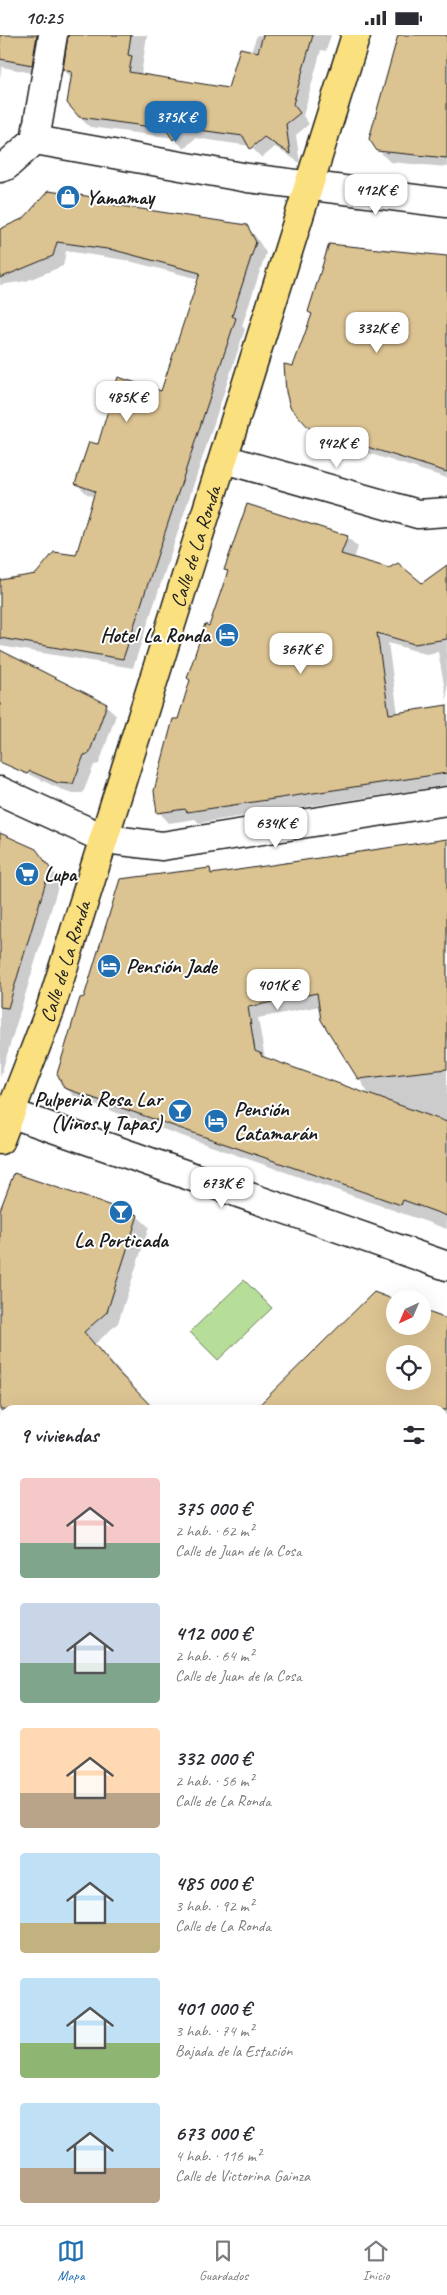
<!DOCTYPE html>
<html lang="es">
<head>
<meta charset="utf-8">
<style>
  body { margin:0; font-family:Caveat,sans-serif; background:#f7f7f7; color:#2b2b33; height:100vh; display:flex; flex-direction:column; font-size:19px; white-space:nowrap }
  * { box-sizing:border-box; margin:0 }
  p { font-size:16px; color:#7c7c81 }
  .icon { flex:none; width:28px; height:28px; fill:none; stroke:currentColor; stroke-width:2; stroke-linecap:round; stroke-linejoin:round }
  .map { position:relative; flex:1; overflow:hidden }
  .details { position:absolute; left:0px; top:1370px; width:448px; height:820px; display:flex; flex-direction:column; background:#fff; border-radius:15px 15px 0 0; box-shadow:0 5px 20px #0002 }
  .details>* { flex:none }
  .needle { width:32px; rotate:224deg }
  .buttons { position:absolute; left:386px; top:1255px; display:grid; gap:10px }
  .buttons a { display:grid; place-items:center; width:45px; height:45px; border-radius:50%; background:#fff; box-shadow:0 5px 20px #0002; font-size:25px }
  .price { position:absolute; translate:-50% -42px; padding:0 11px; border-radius:10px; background:#fff; color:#222; font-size:16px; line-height:32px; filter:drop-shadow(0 1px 2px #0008) }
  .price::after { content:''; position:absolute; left:50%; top:30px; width:15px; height:11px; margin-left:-8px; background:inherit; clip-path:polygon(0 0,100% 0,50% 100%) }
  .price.selected { background:#1f6fb2; color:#fff }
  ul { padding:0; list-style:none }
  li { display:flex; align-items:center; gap:15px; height:125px; padding:0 20px }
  li span { display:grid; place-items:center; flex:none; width:140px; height:100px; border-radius:5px; color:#555 }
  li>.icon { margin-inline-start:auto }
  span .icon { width:60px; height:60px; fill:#fffc; stroke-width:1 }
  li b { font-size:21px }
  h2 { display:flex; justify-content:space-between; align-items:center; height:60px; padding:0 20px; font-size:21px }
  .status { display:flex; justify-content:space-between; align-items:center; height:35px; padding:0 25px; background:#fff; direction:ltr }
  .status svg { height:14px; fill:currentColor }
  .tab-bar { display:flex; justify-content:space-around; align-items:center; height:70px; border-top:1px solid #e1e1e2; background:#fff; font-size:14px; color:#7c7c81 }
  .tab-bar a { display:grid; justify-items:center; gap:2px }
  .tab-bar .selected { color:#1f6fb2 }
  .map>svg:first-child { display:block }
  .green { fill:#b7de99; stroke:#6a7d5a }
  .shadow { fill:#0003; fill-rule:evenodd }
  .building { fill:#dcc392; stroke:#1c1c1c; fill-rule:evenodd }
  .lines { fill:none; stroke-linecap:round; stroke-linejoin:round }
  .pedestrian-casing { stroke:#1c1c1c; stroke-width:26 }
  .minor-casing { stroke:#1c1c1c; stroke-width:31 }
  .trunk-casing { stroke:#1c1c1c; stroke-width:31 }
  .pedestrian { stroke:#fff; stroke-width:22 }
  .minor { stroke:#fff; stroke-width:28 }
  .trunk { stroke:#fbe080; stroke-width:28 }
  .labels { text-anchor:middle; stroke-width:4; stroke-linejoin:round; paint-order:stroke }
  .poi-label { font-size:21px; font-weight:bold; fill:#1c1c1c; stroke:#fff; text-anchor:start }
  .street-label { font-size:21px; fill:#1c1c1c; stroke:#fff }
</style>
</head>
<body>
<div class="status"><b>10:25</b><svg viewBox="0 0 49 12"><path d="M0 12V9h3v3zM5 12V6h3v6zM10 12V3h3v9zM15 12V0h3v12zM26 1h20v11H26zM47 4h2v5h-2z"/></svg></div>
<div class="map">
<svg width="447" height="2190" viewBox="0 0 447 2190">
  <rect width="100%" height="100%" fill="#fff"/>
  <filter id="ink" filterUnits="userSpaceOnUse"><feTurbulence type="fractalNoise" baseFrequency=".02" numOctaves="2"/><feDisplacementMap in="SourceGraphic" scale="10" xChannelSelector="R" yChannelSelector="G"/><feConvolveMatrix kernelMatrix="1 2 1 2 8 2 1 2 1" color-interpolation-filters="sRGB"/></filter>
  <g filter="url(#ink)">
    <path class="green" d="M244 1245 272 1273 218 1325 190 1297Z
      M443 2098H447V2190H383V2185H442Z"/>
    <path class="shadow" d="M0 0H41L42 40 2 32 0 43Z
      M76 0H147L141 40 229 54 251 17 257 0H331L326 16 321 15 303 81 309 89 296 100 300 128 275 112 262 123 250 111 195 103 184 114 174 103 90 92 79 82 72 43 64 35Z
      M400 0H447V132L390 127 378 115Z
      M100 164 106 170 246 191 256 202 266 218 242 291 245 294 133 633 0 611V546L37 540 77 522 95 462 87 459 77 449 99 411 162 358 199 244 125 225 66 216 63 231 26 246 0 250V195Z
      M447 222V443L323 404 311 393 294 333 313 280 309 277Z
      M347 502 358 512 354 524 422 550 447 537V666L438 617 426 619 388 608 398 679 447 671V750L199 788 195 784 169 788 159 777 179 685 229 538 226 534Z
      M0 616 106 670 116 680 99 729 94 730 83 758H69L0 726Z
      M0 798 35 815 60 845 0 1043Z
      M447 805V1194L77 1064 65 1052 85 963 210 835 215 840ZM320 971 322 984 370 1061 265 1024 258 983Z
      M137 1181 149 1192 118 1288 95 1309 154 1375H5L0 1370V1199Z
      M395 1266V1291H422L447 1285V1462L442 1467V1375H281ZM395 1319H422V1346H395Z
      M0 1486 5 1491V1514L2 1518 5 1522V1851L0 1850Z
      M447 1588V1734L442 1738V1592Z
      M442 1801H447V1898H442Z
      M442 1959 447 1960V2070H442Z
      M0 2045 5 2051V2082L0 2086Z
      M124 2185 125 2187 111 2190H86L82 2185Z
      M237 2185H345L346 2190H238Z"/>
    <path class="building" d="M0 0H37L32 30 0 24Z
      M68 0H131L128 20 132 21 129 37 228 53 240 13 258 17 263 0H313L293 69 300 78 286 89 290 119 264 102 250 114 243 101 184 93 173 105 166 94 79 82 67 68 72 37 63 35Z
      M398 0H447V123L377 116 369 104Z
      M48 156 101 163V168L247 190 256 207 232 281 236 283 123 624 0 603V545L36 539 54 517 76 520 95 456 75 449 89 407 98 409 118 342 161 356 200 238 114 215 57 207 53 221 0 243V194L24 183Z
      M329 209 447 221V437L310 394 290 372 286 357 284 329 293 331 312 279 308 277Z
      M247 469 348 501 341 519 389 533 398 528 422 548 447 530V604L414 609 377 598 389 679 447 670V738L187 777 185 774 157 778 154 756 173 684H178L190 645 187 643 205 589 209 591 228 536 224 535Z
      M0 615 107 669 89 719 84 720 73 749 58 748 30 736 27 739 0 727Z
      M0 798 36 814 50 833 8 973 0 972Z
      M447 804V1034L358 1044 321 985 317 958 248 972 255 1016 262 1019 261 1021 447 1087V1181L403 1165 401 1170 64 1053 57 1039 80 963 84 962 120 844 210 833 211 839Z
      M14 1138 138 1180 107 1277 84 1297 118 1337 155 1375H0V1175Z
      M374 1257 395 1265V1291H422V1275L447 1284V1375H254ZM395 1319H422V1346H395Z"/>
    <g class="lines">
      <g class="pedestrian-casing">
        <path id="pedestrian" d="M0 1929 5 1954
          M0 2155 5 2161
          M24 2185 28 2190
          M51 2185 52 2190"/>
      </g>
      <g class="minor-casing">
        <path id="minor" d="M35 105 248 143 447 168
          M35 105 53 0
          M0 133 6 131 35 105
          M224 424 418 479 447 477
          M0 756 105 804 162 811 447 766
          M10 1078 447 1231
          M0 1444 5 1450
          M442 1498 447 1494
          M0 1871 5 1872
          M0 1909 5 1903
          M442 1923H447
          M168 2185 169 2190"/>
      </g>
      <g class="trunk-casing">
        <g id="trunk">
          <path id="s1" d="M0 1105 50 975 356 0"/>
        </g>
      </g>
      <use href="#pedestrian" class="pedestrian"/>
      <use href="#minor" class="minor"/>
      <use href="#trunk" class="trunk"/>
    </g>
  </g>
  <defs>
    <g id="shop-disc" transform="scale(1.25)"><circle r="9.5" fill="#1f6fb2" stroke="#fff"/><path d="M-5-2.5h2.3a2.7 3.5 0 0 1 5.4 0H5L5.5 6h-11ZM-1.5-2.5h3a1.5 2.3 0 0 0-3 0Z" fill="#fff"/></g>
    <g id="hotel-disc" transform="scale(1.25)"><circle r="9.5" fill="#1f6fb2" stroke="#fff"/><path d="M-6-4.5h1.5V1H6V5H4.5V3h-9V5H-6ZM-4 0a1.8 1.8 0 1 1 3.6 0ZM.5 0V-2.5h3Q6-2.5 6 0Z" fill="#fff"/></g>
    <g id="supermarket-disc" transform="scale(1.25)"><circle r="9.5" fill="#1f6fb2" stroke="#fff"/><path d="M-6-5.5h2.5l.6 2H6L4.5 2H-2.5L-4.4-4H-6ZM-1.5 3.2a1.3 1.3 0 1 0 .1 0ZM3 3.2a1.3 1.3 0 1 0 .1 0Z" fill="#fff"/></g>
    <g id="bar-disc" transform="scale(1.25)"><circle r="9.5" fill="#1f6fb2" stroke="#fff"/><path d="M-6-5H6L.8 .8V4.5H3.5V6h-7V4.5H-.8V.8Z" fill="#fff"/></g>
  </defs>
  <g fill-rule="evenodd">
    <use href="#shop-disc" x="68" y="162"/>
    <use href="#hotel-disc" x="227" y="600"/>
    <use href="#supermarket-disc" x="27" y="839"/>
    <use href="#hotel-disc" x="109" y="931"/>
    <use href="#bar-disc" x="180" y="1076"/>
    <use href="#hotel-disc" x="216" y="1086"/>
    <use href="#bar-disc" x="121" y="1177"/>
  </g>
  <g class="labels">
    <g class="poi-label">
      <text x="86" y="169">Yamamay</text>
      <text x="210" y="607" text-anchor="end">Hotel La Ronda</text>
      <text x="44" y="846">Lupa</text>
      <text x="126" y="938">Pensión Jade</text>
      <text x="162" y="1071" text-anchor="end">Pulperia Rosa Lar<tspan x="162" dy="24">(Vinos y Tapas)</tspan></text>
      <text x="234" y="1081">Pensión<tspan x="234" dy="24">Catamarán</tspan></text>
      <text x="121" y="1212" text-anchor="middle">La Porticada</text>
    </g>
    <g class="street-label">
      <text dy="7" stroke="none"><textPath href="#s1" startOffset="625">Calle de La Ronda</textPath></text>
      <text dy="7" stroke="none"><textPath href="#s1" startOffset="190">Calle de La Ronda</textPath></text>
    </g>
  </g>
</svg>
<div class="buttons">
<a><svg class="needle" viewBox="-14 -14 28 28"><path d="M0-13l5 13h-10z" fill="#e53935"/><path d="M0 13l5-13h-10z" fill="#7c7c81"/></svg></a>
<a><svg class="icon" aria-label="locate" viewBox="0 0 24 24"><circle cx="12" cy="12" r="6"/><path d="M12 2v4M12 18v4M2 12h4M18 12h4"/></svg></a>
</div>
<b class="price selected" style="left:176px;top:108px">375K €</b>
<b class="price" style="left:376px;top:181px">412K €</b>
<b class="price" style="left:377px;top:319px">332K €</b>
<b class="price" style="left:127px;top:388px">485K €</b>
<b class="price" style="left:337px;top:434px">942K €</b>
<b class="price" style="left:301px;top:640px">367K €</b>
<b class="price" style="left:276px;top:814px">634K €</b>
<b class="price" style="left:278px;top:976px">401K €</b>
<b class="price" style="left:222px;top:1174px">673K €</b>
<section class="details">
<h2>9 viviendas<svg class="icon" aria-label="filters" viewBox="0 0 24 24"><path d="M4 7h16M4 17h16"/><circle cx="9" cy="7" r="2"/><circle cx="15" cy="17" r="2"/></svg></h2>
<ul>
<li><span style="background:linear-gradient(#f6c9c9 65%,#7fa58c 0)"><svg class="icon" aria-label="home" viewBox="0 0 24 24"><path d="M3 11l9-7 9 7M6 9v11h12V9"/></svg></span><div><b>375 000 €</b><p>2 hab. · 62 m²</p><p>Calle de Juan de la Cosa</p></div></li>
<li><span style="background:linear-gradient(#c9d6e8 60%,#7fa58c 0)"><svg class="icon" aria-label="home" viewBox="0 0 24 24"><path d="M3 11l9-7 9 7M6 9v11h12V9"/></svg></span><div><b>412 000 €</b><p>2 hab. · 64 m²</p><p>Calle de Juan de la Cosa</p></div></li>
<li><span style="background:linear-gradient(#ffd9b3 65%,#b9a48a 0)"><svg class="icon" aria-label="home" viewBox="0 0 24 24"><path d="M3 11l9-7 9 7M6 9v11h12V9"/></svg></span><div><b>332 000 €</b><p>2 hab. · 56 m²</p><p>Calle de La Ronda</p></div></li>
<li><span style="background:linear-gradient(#bfe0f5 70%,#c2b280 0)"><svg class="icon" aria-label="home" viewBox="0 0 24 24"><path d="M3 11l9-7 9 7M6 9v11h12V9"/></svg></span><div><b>485 000 €</b><p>3 hab. · 92 m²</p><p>Calle de La Ronda</p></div></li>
<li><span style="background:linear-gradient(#bfe0f5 65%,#8fb573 0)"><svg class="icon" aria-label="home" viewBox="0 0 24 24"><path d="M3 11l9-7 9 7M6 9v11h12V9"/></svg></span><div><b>401 000 €</b><p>3 hab. · 74 m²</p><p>Bajada de la Estación</p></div></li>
<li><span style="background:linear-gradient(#bfe0f5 65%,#b9a48a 0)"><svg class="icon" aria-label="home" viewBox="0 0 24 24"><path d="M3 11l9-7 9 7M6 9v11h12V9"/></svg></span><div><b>673 000 €</b><p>4 hab. · 116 m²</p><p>Calle de Victorina Gainza</p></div></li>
</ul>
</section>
</div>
<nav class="tab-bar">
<a class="selected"><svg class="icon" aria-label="map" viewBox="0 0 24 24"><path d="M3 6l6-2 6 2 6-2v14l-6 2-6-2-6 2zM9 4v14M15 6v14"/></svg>Mapa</a>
<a><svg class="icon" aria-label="saved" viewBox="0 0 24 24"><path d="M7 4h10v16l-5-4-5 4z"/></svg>Guardados</a>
<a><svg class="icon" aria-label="home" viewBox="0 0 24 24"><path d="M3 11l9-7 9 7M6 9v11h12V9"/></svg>Inicio</a>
</nav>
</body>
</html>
